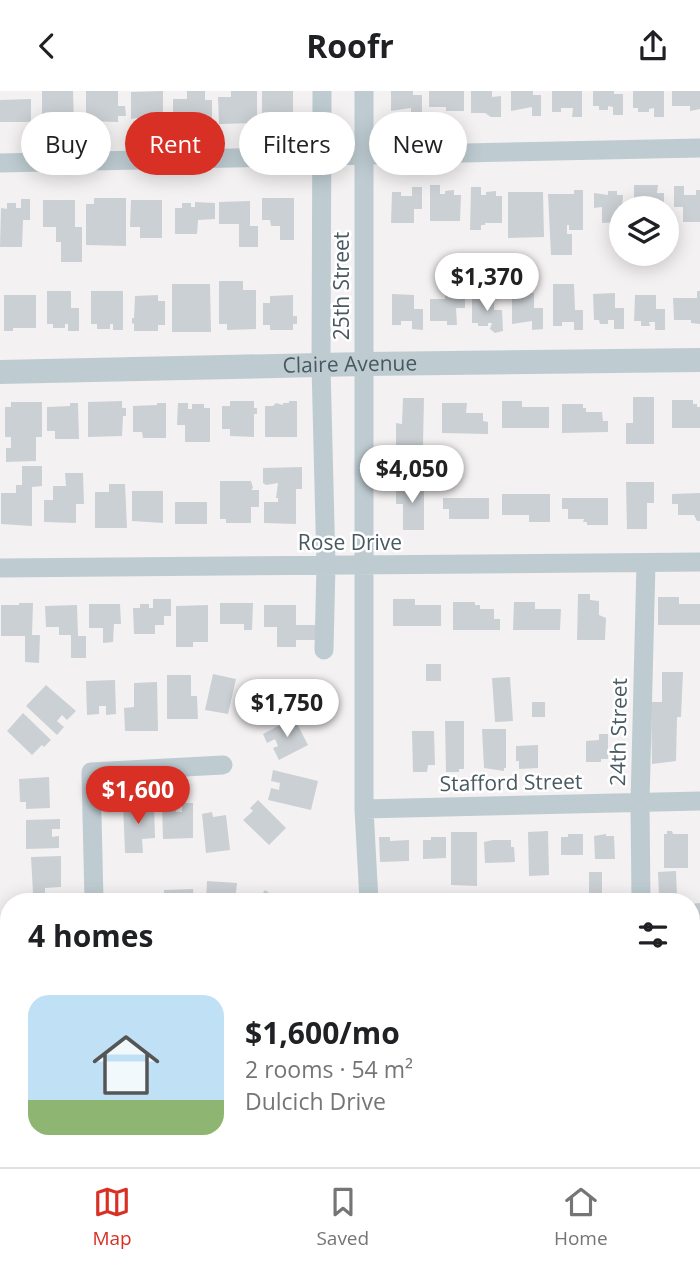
<!DOCTYPE html>
<html lang="en">
<head>
<meta charset="utf-8">
<style>
  body { margin:0; font-family:"Open Sans",sans-serif; background:#f6f6f6; color:#202124; height:100vh; display:flex; flex-direction:column; font-size:26px; white-space:nowrap }
  * { box-sizing:border-box; margin:0 }
  p { font-size:23px; color:#757577 }
  .icon { flex:none; width:38px; height:38px; fill:none; stroke:currentColor; stroke-width:2; stroke-linecap:round; stroke-linejoin:round }
  .map { position:relative; flex:1; overflow:hidden }
  .sheet { position:absolute; left:0px; top:802px; width:700px; height:275px; display:flex; flex-direction:column; background:#fff; border-radius:28px 28px 0 0; box-shadow:0 4px 18px #0003 }
  .sheet>* { flex:none }
  .guide { position:absolute; left:21px; top:21px; width:658px; height:63px; display:flex; gap:14px }
  .controls { position:absolute; left:609px; top:105px; display:grid; gap:14px }
  .controls a { display:grid; place-items:center; width:70px; height:70px; border-radius:50%; background:#fff; box-shadow:0 4px 18px #0003; font-size:35px }
  .price { position:absolute; translate:-50% -60px; padding:0 16px; border-radius:24px; background:#fff; color:#222; font-size:23px; line-height:46px; filter:drop-shadow(0 2px 4px #0008) }
  .price::after { content:''; position:absolute; left:50%; top:42px; width:21px; height:16px; margin-left:-10px; background:inherit; clip-path:polygon(0 0,100% 0,50% 100%) }
  .price.on { background:#d93025; color:#fff }
  ul { padding:0; list-style:none }
  li { display:flex; align-items:center; gap:21px; height:175px; padding:0 28px }
  li+li { border-top:2px solid #e0e0e0 }
  li span { display:grid; place-items:center; flex:none; width:196px; height:140px; border-radius:21px; color:#555 }
  li>.icon { margin-inline-start:auto }
  span .icon { width:84px; height:84px; fill:#fffc; stroke-width:1 }
  li b { font-size:30px }
  h2 { display:flex; justify-content:space-between; align-items:center; height:84px; padding:0 28px; font-size:30px }
  .chip { padding:0 24px; border-radius:32px; background:#fff; box-shadow:0 4px 18px #0003; font-size:24px; line-height:63px }
  .chip.on { background:#d93025; color:#fff }
  header { display:flex; justify-content:space-between; align-items:center; height:91px; padding:0 28px; background:#fff; font-size:32px; font-weight:700 }
  .tabs { display:flex; justify-content:space-around; align-items:center; height:98px; border-top:2px solid #e0e0e0; background:#fff; font-size:19px; color:#757577 }
  .tabs a { display:grid; justify-items:center; gap:4px }
  .tabs .on { color:#d93025 }
  .map>svg:first-child { display:block }
  .building { fill:#cbd0d4 }
  .lines { fill:none; stroke-linecap:round; stroke-linejoin:round }
  .minor { stroke:#beccd2; stroke-width:19 }
  .tertiary { stroke:#beccd2; stroke-width:24 }
  .labels { text-anchor:middle; stroke-width:5; stroke-linejoin:round; paint-order:stroke }
  .street-label { font-size:21px; fill:#485961; stroke:#fff }
</style>
</head>
<body>
<header><svg class="icon" aria-label="back" viewBox="0 0 24 24"><path d="M15 5l-7 7 7 7"/></svg>Roofr<svg class="icon" aria-label="share" viewBox="0 0 24 24"><path d="M12 15V3M7 8l5-5 5 5M5 13v7h14v-7"/></svg></header>
<div class="map">
<svg width="700" height="1076" viewBox="0 0 700 1076">
  <rect width="100%" height="100%" fill="#f4f1f2"/>
  <path class="building" d="M42 0H73L74 33 42 32Z
    M86 0H118V15H125L126 25H118V31L86 30Z
    M163 0V29L147 28V32H137V27L131 28V1Z
    M187 0H205V9H212V28L205 29V36H194V29L173 30V8H187Z
    M231 0H257V32L219 33 218 6H231Z
    M262 0H293V24H262Z
    M391 0H413V4H422V26H411V17L391 20Z
    M429 0H464V20H446V16H429Z
    M471 0H492V6L501 5V26H491L485 22H471Z
    M511 0H533V4H541V25H532V16L511 20Z
    M552 0H582V26H572L573 17H561V21H552Z
    M593 0H614V3H623V24H613V16L608 15V19H599V15H593Z
    M633 0H664V26H654V17L649 18V21H638V17H633Z
    M672 0H700V18L690 20V15H672Z
    M31 8V31H0V9Z
    M430 94H440V103H445V100L454 99V104H461L460 130H430Z
    M634 94H658L657 102H664V117H634Z
    M674 95H684V104H696V99H700V131H683V116H674Z
    M412 96H422V118H414V132H391L392 101H401V105H412Z
    M471 96H481V104H486V101L496 100V105H502V132H485V134H481V139H470Z
    M574 99H583V139H569V134H567V143H572V164H551L548 103H574Z
    M608 100H617V104H623L621 131 602 132V116L594 117V102L608 104Z
    M508 101H543L544 146 508 147Z
    M94 107H126V155L86 154V113H94Z
    M262 107H294V149H280V135H271L270 129H262Z
    M21 108H30V129H23L22 156H0L1 117 7 118V112H16V117H21Z
    M43 109H75V136H82V171H61V151H56V136H43Z
    M131 109H162V147H140V136H130Z
    M250 110V135H258V156H239V133H219V111Z
    M195 111 215 112V128L198 129 197 143H175V117H182V112H191V116H195Z
    M219 190H243V199H256V238L227 239V233H219Z
    M172 193H210L211 241H172Z
    M553 193H574L575 219H583V239H574V231H562V235H553Z
    M445 196H465V217H456L457 234H447V230H430V208H445Z
    M47 200H71V217H79V240H68V233H65V237H53V233H47Z
    M91 200H123V239H113V233H110V238H97V233H91Z
    M697 200H700V233L691 232V229H674L673 207H697Z
    M512 202H534V217H543V238L532 239V230L512 233Z
    M615 202V217H624V238H614V229H608V233H600L599 229H594L593 203Z
    M392 203 414 204V218H423V239L412 238V230H401V234H392Z
    M4 204H36V237H13V240H4Z
    M158 204V210H165V234H158V240H134V232L132 233V227H134L135 205Z
    M293 204V225H297V233H293V239H270V234H263V212H270V205Z
    M635 204H656V218H665V239H655V231H649L650 235H641V230H634Z
    M472 205H494V219H502L503 240 495 242 490 238 492 232H488V235H478V232H472Z
    M633 306H654V353H626V332H633Z
    M403 307H424L423 354H396V332L402 333Z
    M672 309H693V313H697V316H700V337H672Z
    M122 310V317H126V325H123L122 345 88 346V311Z
    M230 310H254V317H257V323H254V346L230 345V338H222V315H230Z
    M289 310H297V346H265V315H273L276 312 283 314V312H289Z
    M502 310H522V316H549V337H502Z
    M11 311H42V346H36V370L6 371V357H11V346H5V316H11Z
    M70 312H78L79 348H55V340H47V316L70 315Z
    M157 312H166V347H143L142 341H133V315L157 314Z
    M178 312H188V318H192V313H204V317H210V351H185V334H177Z
    M442 312H467L466 322H483V330L488 331V343L442 342Z
    M562 313H583V317H586V321H602L603 330H608V341L562 342Z
    M22 375H42V395L32 396V435L1 433V402H16V394H22Z
    M302 376V398H296V433L264 432V411H278V407H276L278 392 266 394 263 392V377Z
    M65 382H83L84 413H76V432L44 431V409H53V395H66Z
    M220 390H251L253 397 251 399H259V416H251V432H226V428H220Z
    M626 391H654V412H647V438H627Z
    M396 392H424V439H403V413H396Z
    M109 393H125L127 437H95V401H109Z
    M132 400H163V432L132 430Z
    M700 402V430H697L694 424H678V413H672V403Z
    M502 403H550V431H529V424H502Z
    M443 407H489V428H449V418H443Z
    M562 407H608V434H587V431H583L584 428H568V418H562Z
    M175 411H207V433H175Z
    M578 503H590V509L599 510V524L606 527 605 549H577Z
    M658 506H679V513H700V534H658Z
    M153 508H171V525H164V534H155V543H134L133 517H140V513H149V517H153Z
    M393 508H415V514H441V535H393Z
    M453 511H475V514H480V518H494V528H500V539H453Z
    M514 511H535V518H561L560 539H513Z
    M19 512H33L32 544H40L39 572 25 571V545H1V514H19Z
    M220 512H253L252 539H244V533H220Z
    M89 513H120L121 533H114L113 551 103 552V537H89Z
    M77 514 78 545H86V567H71V544H59V536H46L45 515Z
    M208 514V551H193V556H176V515Z
    M264 514H296V534H316V549H296V556H277V536H264Z
    M426 573H441V590H426Z
    M662 581H683L681 626H677L676 670 652 673 651 611H662Z
    M213 583 236 588 228 623 205 619Z
    M167 584H191V605H197L198 628H167Z
    M510 586 513 630 495 631 492 587Z
    M115 589 116 623 106 624V615H99V623L87 624 86 590Z
    M274 590 291 608 265 632 256 623 253 625 246 618Z
    M157 591 158 640H125L124 617 134 616V592Z
    M46 594 76 620 67 629 62 624 57 630 64 636 57 644 26 615Z
    M532 611H545V626H532Z
    M23 622 51 649 44 656 42 654 32 664 7 640Z
    M294 627 308 654 279 669 273 657 278 655 275 648 267 652 263 643Z
    M445 630H464V678H459V681H446Z
    M482 638H506V677H504V680L484 677Z
    M412 640H434L435 674H428L427 681H413Z
    M599 643H608V668H601V671H586V650L599 649Z
    M538 654V677L519 678V670H516V655Z
    M273 679 318 690 311 719 268 709 271 697 279 699 280 692 271 690Z
    M49 686 50 717 26 718V711H20L19 688Z
    M258 709 286 737 269 754 243 729 253 720 250 717Z
    M123 712 154 713 155 747 142 748 143 762H125Z
    M182 712H193V747L163 748 162 713H175L176 721H182Z
    M212 721 213 726 226 724 230 759 206 762 202 723Z
    M60 728V738H52V746L59 745V757L26 758V729Z
    M548 740 549 784 529 785 528 741Z
    M667 740H672L673 743H688V777H664V743H667Z
    M451 741H477V795L451 794Z
    M568 743H583V764H561V746H568Z
    M606 743V745H614L615 768H595L594 745Z
    M379 746H390V750L409 749V770L380 771Z
    M431 746H446V767L423 768V749H431Z
    M493 749H511V756H514L515 771 485 772 484 751Z
    M61 765V796L45 797V802H33L31 766Z
    M676 780 677 804H659L658 781Z
    M589 781H602V805H589Z
    M207 790 237 792 235 810H206Z
    M193 798 194 810H164V799Z
    M265 799 281 810H257Z
    M700 812V837H691V813Z
    M691 879H700V901H691Z
    M692 938H700V966L691 967Z
    M691 976H700V999H691Z
    M691 1007H700V1034H691Z
    M22 1068H58V1072H66V1076H22Z
    M149 1068H188V1076H141V1073H149Z
    M220 1068H238V1076H220Z
    M262 1068H281V1076H262Z
    M294 1068H313V1076H294Z
    M405 1068H429V1076H405Z
    M446 1068H476V1076H446Z
    M505 1068H527V1076H505Z
    M556 1068H572V1076H556Z
    M596 1068H617V1076H596Z"/>
  <g class="lines">
    <path class="minor" d="M322 0 321 275 326 474 324 559
      M364 0V718L369 810
      M0 72 700 57
      M0 477 700 471
      M364 718 700 710
      M94 810 91 681 223 674
      M641 810 640 712 646 472
      M691 921H700
      M100 1068 101 1076
      M645 1068V1076
      M373 1076V1068"/>
    <path class="tertiary" id="s1" d="M0 281 364 273 700 269"/>
  </g>
  <g class="labels">
    <g class="street-label">
      <text transform="translate(342 195) rotate(-90)" y="7">25th Street</text>
      <text dy="7" stroke="none"><textPath href="#s1" startOffset="350">Claire Avenue</textPath></text>
      <text x="350" y="459">Rose Drive</text>
      <text transform="translate(619 641) rotate(-89)" y="7">24th Street</text>
      <text transform="translate(511 692) rotate(-1)" y="7">Stafford Street</text>
    </g>
  </g>
</svg>
<div class="controls">
<a><svg class="icon" aria-label="layers" viewBox="0 0 24 24"><path d="M12 4l9 5-9 5-9-5zM3 14l9 5 9-5"/></svg></a>
</div>
<b class="price" style="left:487px;top:222px">$1,370</b>
<b class="price" style="left:412px;top:414px">$4,050</b>
<b class="price" style="left:287px;top:648px">$1,750</b>
<b class="price on" style="left:138px;top:735px">$1,600</b>
<div class="guide">
<a class="chip">Buy</a>
<a class="chip on">Rent</a>
<a class="chip">Filters</a>
<a class="chip">New</a>
</div>
<section class="sheet">
<h2>4 homes<svg class="icon" aria-label="filters" viewBox="0 0 24 24"><path d="M4 7h16M4 17h16"/><circle cx="9" cy="7" r="2"/><circle cx="15" cy="17" r="2"/></svg></h2>
<ul>
<li><span style="background:linear-gradient(#bfe0f5 75%,#8fb573 0)"><svg class="icon" aria-label="home" viewBox="0 0 24 24"><path d="M3 11l9-7 9 7M6 9v11h12V9"/></svg></span><div><b>$1,600/mo</b><p>2 rooms · 54 m²</p><p>Dulcich Drive</p></div></li>
</ul>
</section>
</div>
<nav class="tabs">
<a class="on"><svg class="icon" aria-label="map" viewBox="0 0 24 24"><path d="M3 6l6-2 6 2 6-2v14l-6 2-6-2-6 2zM9 4v14M15 6v14"/></svg>Map</a>
<a><svg class="icon" aria-label="saved" viewBox="0 0 24 24"><path d="M7 4h10v16l-5-4-5 4z"/></svg>Saved</a>
<a><svg class="icon" aria-label="home" viewBox="0 0 24 24"><path d="M3 11l9-7 9 7M6 9v11h12V9"/></svg>Home</a>
</nav>
</body>
</html>
